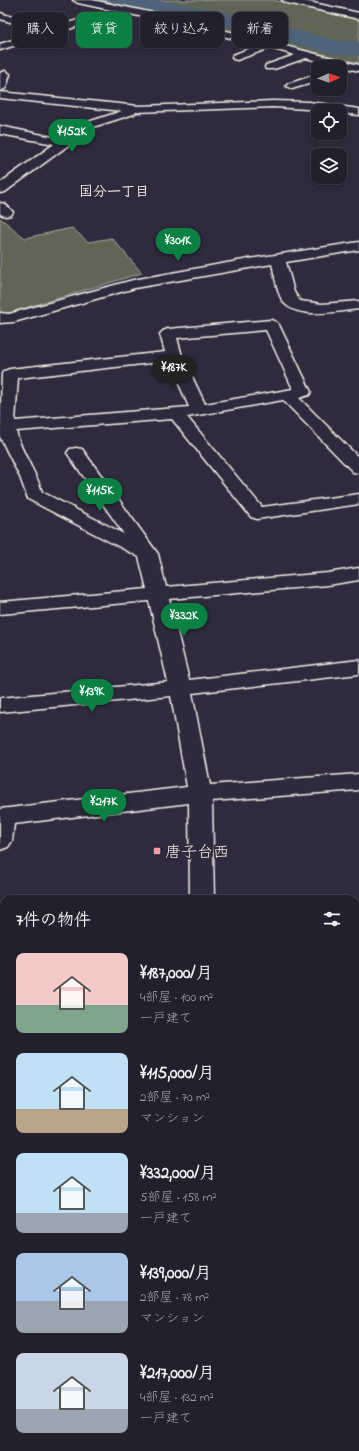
<!DOCTYPE html>
<html lang="ja">
<head>
<meta charset="utf-8">
<style>
  body { margin:0; font-family:"Indie Flower","Klee One",sans-serif; background:#2b2836; color:#f1f3f6; height:100vh; display:flex; flex-direction:column; font-size:15px; white-space:nowrap }
  * { box-sizing:border-box; margin:0 }
  p { font-size:13px; color:#a3a3aa }
  .icon { flex:none; width:22px; height:22px; fill:none; stroke:currentColor; stroke-width:2; stroke-linecap:round; stroke-linejoin:round }
  .map { position:relative; flex:1; overflow:hidden }
  .drawer { position:absolute; left:0px; top:895px; width:359px; height:556px; display:flex; flex-direction:column; background:#23202e; border-radius:12px 12px 0 0; box-shadow:0 2px 6px #0003,0 0 0 1px #403e4a }
  .drawer>* { flex:none }
  .hud { position:absolute; left:12px; top:12px; width:335px; height:36px; display:flex; gap:8px }
  .needle { width:26px; rotate:88deg }
  .buttons { position:absolute; left:311px; top:60px; display:grid; gap:8px }
  .buttons a { display:grid; place-items:center; width:36px; height:36px; border-radius:8px; background:#23202e; box-shadow:0 2px 6px #0003,0 0 0 1px #403e4a; font-size:20px }
  .price { position:absolute; translate:-50% -34px; padding:0 9px; border-radius:14px; background:#0b8043; color:#fff; font-size:13px; line-height:26px; filter:drop-shadow(0 1px 2px #0008) }
  .price::after { content:''; position:absolute; left:50%; top:24px; width:12px; height:9px; margin-left:-6px; background:inherit; clip-path:polygon(0 0,100% 0,50% 100%) }
  .price.active { background:#222; color:#fff }
  ul { padding:0; list-style:none }
  li { display:flex; align-items:center; gap:12px; height:100px; padding:0 16px }
  li span { display:grid; place-items:center; flex:none; width:112px; height:80px; border-radius:8px; color:#555 }
  li>.icon { margin-inline-start:auto }
  span .icon { width:48px; height:48px; fill:#fffc; stroke-width:1 }
  li b { font-size:17px }
  h2 { display:flex; justify-content:space-between; align-items:center; height:48px; padding:0 16px; font-size:17px }
  .pill { padding:0 14px; border-radius:8px; background:#23202e; box-shadow:0 2px 6px #0003,0 0 0 1px #403e4a; font-size:14px; line-height:36px }
  .pill.active { background:#0b8043; color:#fff }
  .map>svg:first-child { display:block }
  .green { fill:#616557; stroke:#aaaba0 }
  .water { fill:#4f647a; stroke:#919ca6 }
  .lines { fill:none; stroke-linecap:round; stroke-linejoin:round }
  .shore { stroke:#b2b9bc; stroke-width:1 }
  .river { fill:#4f647a; fill-rule:evenodd }
  .minor-casing { stroke:#f4f1e8; stroke-width:3 }
  .minor { fill:#2f2a3d; fill-rule:evenodd }
  .poi-dot { fill:#ff9aa2; stroke:#2f2a3d; stroke-width:1.5 }
  .labels { text-anchor:middle; stroke-width:3.5; stroke-linejoin:round; paint-order:stroke }
  .far-neighbourhood-label { font-size:14px; font-weight:bold; fill:#f4f1e8; stroke:#2f2a3d }
  .poi-label { font-size:16px; fill:#f4f1e8; stroke:#2f2a3d; text-anchor:start }
</style>
</head>
<body>
<div class="map">
<svg width="359" height="1451" viewBox="0 0 359 1451">
  <rect width="100%" height="100%" fill="#2f2a3d"/>
  <filter id="ink" filterUnits="userSpaceOnUse"><feTurbulence type="fractalNoise" baseFrequency=".025" numOctaves="2"/><feDisplacementMap in="SourceGraphic" scale="8" xChannelSelector="R" yChannelSelector="G"/><feConvolveMatrix kernelMatrix="1 2 1 2 8 2 1 2 1" color-interpolation-filters="sRGB"/></filter>
  <g filter="url(#ink)">
    <path class="green" d="M84 0C120 0 156 17 192 12L359 54V63L204 26 179 17Z
      M155 0H273L359 19V46L331 44Z
      M0 218 25 238 72 228 88 242 112 238 142 273 15 311 0 319Z"/>
    <path class="water" d="M101 0H155L331 44 359 46V54L299 42 195 13 175 15Z"/>
    <g class="lines">
      <path class="shore" d="M122 0 157 7 159 5 158 0"/>
      <path class="river" d="M110 0H159L235 14 335 40 359 42V56L335 54 233 28 121 7 113 5Z"/>
      <g class="minor-casing">
        <path id="minor" d="M73 0H92L168 16 359 65V71L306 58 274 69H266L265 67 266 65 295 55 270 48 237 60 233 59 232 57 233 55 258 45 167 22 78 3Z
          M282 0H300L359 13V19L287 3Z
          M0 13C11 16 44 29 53 27 67 25 116 4 127 17L122 20 95 21 0 50V44L41 31 0 19Z
          M5 71 10 74 6 88 0 91V73Z
          M318 74V81L292 89 286 86 288 84Z
          M0 92 139 106 273 101 309 102 359 109V115L340 113V111L273 107 136 112 134 114 93 127 5 192 0 193V183L54 144 0 134V126L62 139 85 123 122 111 0 98Z
          M0 203 5 204 13 212 11 215 6 216 0 214Z
          M359 242V250L286 262 294 292 300 301 322 304 359 301V309C339 311 295 321 282 300 276 289 275 275 272 264L135 288 14 322 0 323V313L9 314 133 280 249 259Z
          M271 320 276 322 279 325 311 392 309 395 299 398 359 458V473L353 472 283 400 187 417 262 507 359 494V504L257 519 251 517 172 419 16 431C21 453 36 471 42 492L124 534 67 453 70 449 76 448 82 449 158 554 166 587 328 573 359 568V580L328 585 169 599 189 680 359 660V674L192 693 210 785 359 774V790L212 801 214 899H190L189 803 14 824 12 841 8 847 0 850V809L187 787 171 696 0 712V698L168 682 149 601 0 614V602L147 589 139 557 28 499 20 477 0 437 2 374 4 371 10 369 165 352 160 334 163 331 168 329ZM266 330 293 389 205 404 182 356 177 338ZM169 361 189 407 15 421 18 378Z
          M0 1358H4V1390H0Z
          M355 1360H359V1392H355Z
          M192 1447H226V1451H192Z"/>
      </g>
      <use href="#minor" class="minor"/>
    </g>
  </g>
  <rect class="poi-dot" x="153" y="847" width="8" height="8" rx="2"/>
  <g class="labels">
    <g class="far-neighbourhood-label">
      <text x="114" y="196">国分一丁目</text>
    </g>
    <g class="poi-label">
      <text x="165" y="857">唐子台西</text>
    </g>
  </g>
</svg>
<div class="buttons">
<a><svg class="needle" viewBox="-14 -14 28 28"><path d="M0-13l5 13h-10z" fill="#e53935"/><path d="M0 13l5-13h-10z" fill="#a3a3aa"/></svg></a>
<a><svg class="icon" aria-label="locate" viewBox="0 0 24 24"><circle cx="12" cy="12" r="6"/><path d="M12 2v4M12 18v4M2 12h4M18 12h4"/></svg></a>
<a><svg class="icon" aria-label="layers" viewBox="0 0 24 24"><path d="M12 4l9 5-9 5-9-5zM3 14l9 5 9-5"/></svg></a>
</div>
<b class="price" style="left:72px;top:153px">¥152K</b>
<b class="price" style="left:178px;top:262px">¥301K</b>
<b class="price active" style="left:174px;top:389px">¥187K</b>
<b class="price" style="left:100px;top:512px">¥115K</b>
<b class="price" style="left:184px;top:637px">¥332K</b>
<b class="price" style="left:92px;top:713px">¥139K</b>
<b class="price" style="left:104px;top:823px">¥217K</b>
<div class="hud">
<a class="pill">購入</a>
<a class="pill active">賃貸</a>
<a class="pill">絞り込み</a>
<a class="pill">新着</a>
</div>
<section class="drawer">
<h2>7件の物件<svg class="icon" aria-label="filters" viewBox="0 0 24 24"><path d="M4 7h16M4 17h16"/><circle cx="9" cy="7" r="2"/><circle cx="15" cy="17" r="2"/></svg></h2>
<ul>
<li><span style="background:linear-gradient(#f6c9c9 65%,#7fa58c 0)"><svg class="icon" aria-label="home" viewBox="0 0 24 24"><path d="M3 11l9-7 9 7M6 9v11h12V9"/></svg></span><div><b>¥187,000/月</b><p>4部屋 · 100 m²</p><p>一戸建て</p></div></li>
<li><span style="background:linear-gradient(#bfe0f5 70%,#b9a48a 0)"><svg class="icon" aria-label="home" viewBox="0 0 24 24"><path d="M3 11l9-7 9 7M6 9v11h12V9"/></svg></span><div><b>¥115,000/月</b><p>2部屋 · 70 m²</p><p>マンション</p></div></li>
<li><span style="background:linear-gradient(#bfe0f5 75%,#9aa5b1 0)"><svg class="icon" aria-label="home" viewBox="0 0 24 24"><path d="M3 11l9-7 9 7M6 9v11h12V9"/></svg></span><div><b>¥332,000/月</b><p>5部屋 · 158 m²</p><p>一戸建て</p></div></li>
<li><span style="background:linear-gradient(#a9c7e8 60%,#9aa5b1 0)"><svg class="icon" aria-label="home" viewBox="0 0 24 24"><path d="M3 11l9-7 9 7M6 9v11h12V9"/></svg></span><div><b>¥139,000/月</b><p>2部屋 · 78 m²</p><p>マンション</p></div></li>
<li><span style="background:linear-gradient(#c9d6e8 70%,#9aa5b1 0)"><svg class="icon" aria-label="home" viewBox="0 0 24 24"><path d="M3 11l9-7 9 7M6 9v11h12V9"/></svg></span><div><b>¥217,000/月</b><p>4部屋 · 132 m²</p><p>一戸建て</p></div></li>
</ul>
</section>
</div>
</body>
</html>
